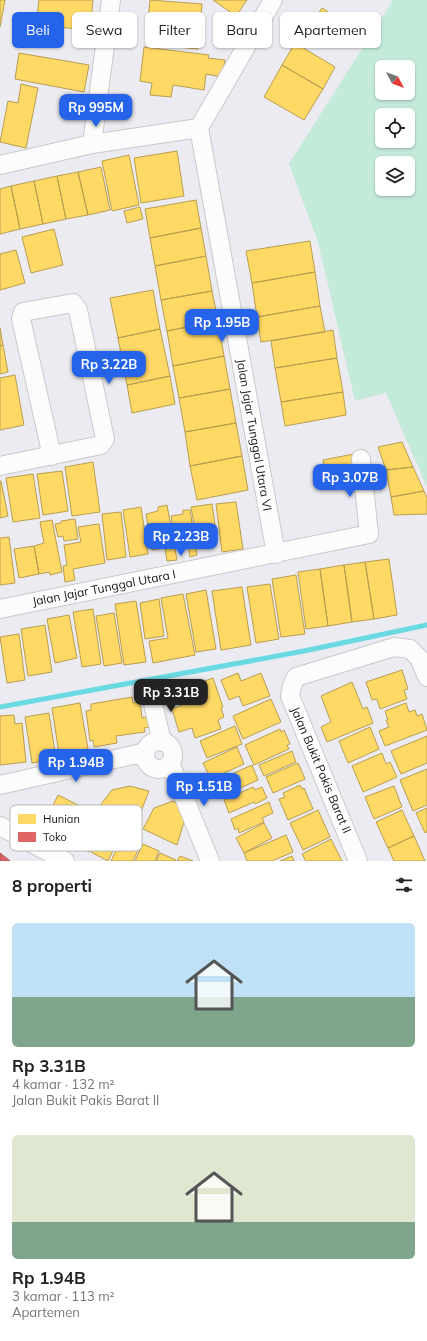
<!DOCTYPE html>
<html lang="id">
<head>
<meta charset="utf-8">
<style>
  body { margin:0; font-family:Mulish,sans-serif; background:#f6f6f6; color:#222; height:100vh; display:flex; flex-direction:column; font-size:15px; white-space:nowrap }
  * { box-sizing:border-box; margin:0 }
  p { font-size:13px; color:#767676 }
  .icon { flex:none; width:22px; height:22px; fill:none; stroke:currentColor; stroke-width:2; stroke-linecap:round; stroke-linejoin:round }
  .map { position:relative; height:861px; overflow:hidden }
  .side { display:flex; flex-direction:column; background:#fff; flex:1 }
  .side>* { flex:none }
  .banner { position:absolute; left:12px; top:12px; width:403px; height:36px; display:flex; gap:8px }
  .needle { width:26px; rotate:131deg }
  .tools { position:absolute; left:375px; top:60px; display:grid; gap:8px }
  .tools a { display:grid; place-items:center; width:40px; height:40px; border-radius:6px; background:#fff; box-shadow:0 1px 3px #0004; font-size:20px }
  .price { position:absolute; translate:-50% -34px; padding:0 9px; border-radius:8px; background:#2563eb; color:#fff; font-size:13px; line-height:26px; filter:drop-shadow(0 1px 2px #0008) }
  .price::after { content:''; position:absolute; left:50%; top:24px; width:12px; height:9px; margin-left:-6px; background:inherit; clip-path:polygon(0 0,100% 0,50% 100%) }
  .price.current { background:#222; color:#fff }
  ul { padding:0; list-style:none }
  li { display:grid; align-content:center; gap:8px; height:212px; padding:0 12px }
  li span { display:grid; place-items:center; height:124px; border-radius:6px; color:#555 }
  li>.icon { margin-inline-start:auto }
  span .icon { width:72px; height:72px; fill:#fffc; stroke-width:1 }
  li b { font-size:17px }
  h2 { display:flex; justify-content:space-between; align-items:center; height:48px; padding:0 12px; font-size:17px }
  .tag { padding:0 14px; border-radius:6px; background:#fff; box-shadow:0 1px 3px #0004; font-size:14px; line-height:36px }
  .tag.current { background:#2563eb; color:#fff }
  .map>svg:first-child { display:block }
  .green { fill:#c4eada; fill-rule:evenodd }
  .homes { fill:#ffd966; stroke:#b99e4f }
  .shops { fill:#e06666; stroke:#a34e4f }
  .lines { fill:none; stroke-linecap:round; stroke-linejoin:round }
  .stream { stroke:#6adae2; stroke-width:5 }
  .minor-casing { stroke:#c9c9cd; stroke-width:20 }
  .minor { stroke:#fcfcfd; stroke-width:18 }
  .labels { text-anchor:middle; stroke-width:4; stroke-linejoin:round; paint-order:stroke }
  .street-label { font-size:12px; fill:#161519; stroke:#fff }
  .key { fill:#fff; stroke:#b9b9ba; stroke-width:1 }
  .key-label { font-size:11px; fill:#161519 }
</style>
</head>
<body>
<div class="map">
<svg width="427" height="861" viewBox="0 0 427 861">
  <rect width="100%" height="100%" fill="#ebebf1"/>
  <path class="green" d="M393 0H427V487L386 393 355 401 318 242 289 164ZM382 67H408V93H382ZM382 115H408V141H382ZM382 163H408V189H382Z"/>
  <path class="homes" d="M0 0H5L0 27Z
    M39 0H93L90 30 36 25Z
    M150 0 202 4 198 49 146 44Z
    M213 0H247L236 16Z
    M322 8 354 29 341 48 309 27Z
    M295 43 335 67 323 89 282 65Z
    M144 47 209 55 208 58 225 60 222 77 206 74 204 90 173 85 171 97 150 95 152 83 140 81Z
    M19 53 89 65 84 92 15 79Z
    M282 65 323 89 304 120 264 97Z
    M21 84 38 88 26 148 0 142 8 101 18 103Z
    M177 151 184 196 141 203 134 158Z
    M129 155 139 205 112 211 102 161Z
    M101 167 110 210 88 215 78 172Z
    M78 172 88 215 66 219 57 176Z
    M57 176 66 219 43 224 34 181Z
    M34 181 43 224 20 229 11 186Z
    M11 186 20 229 0 234V189Z
    M196 200 201 228 150 238 145 209Z
    M140 207 143 219 127 223 124 211Z
    M201 228 206 256 155 266 150 238Z
    M54 229 63 265 31 273 22 237Z
    M310 241 315 272 252 283 246 251Z
    M16 250 25 283 0 290V254Z
    M206 256 212 291 161 300 155 266Z
    M315 272 320 306 257 317 252 283Z
    M153 290 160 329 118 338 110 298Z
    M212 291 218 321 167 331 161 300Z
    M320 306 325 332 261 342 257 317Z
    M218 321 224 356 173 366 167 331Z
    M0 328 3 345 0 346Z
    M160 329 170 376 127 385 118 338Z
    M333 330 337 358 275 368 271 341Z
    M3 345 8 372 0 374V346Z
    M224 356 230 389 179 398 173 366Z
    M337 358 343 392 281 402 275 368Z
    M15 375 24 425 0 430V378Z
    M170 376 175 404 132 413 127 385Z
    M230 389 236 423 185 432 179 398Z
    M343 392 346 415 285 426 281 402Z
    M236 423 242 456 190 466 185 432Z
    M402 442 413 467 386 470 378 447Z
    M354 454 358 476 327 482 323 460Z
    M242 456 248 490 197 500 190 466Z
    M93 462 100 512 72 516 65 467Z
    M413 467 424 491 391 497 386 470Z
    M62 471 68 511 43 515 37 474Z
    M33 474 40 518 13 522 6 478Z
    M0 481H1L8 516 0 518Z
    M424 491 427 498V514L394 515 391 497Z
    M236 502 243 549 222 552 216 504Z
    M212 504 217 538 197 542 191 507Z
    M167 505 177 560 167 561 165 548 152 550 146 514 158 511V507Z
    M141 507 148 554 130 557 123 510Z
    M183 510H190L197 555 190 557 188 545 176 547 171 516 183 514Z
    M121 512 126 557 107 560 102 514Z
    M75 519 78 539 64 541 63 536 58 537 55 524 61 523V521Z
    M52 520 62 572 50 575 49 572 39 574 34 546 44 543 40 522Z
    M99 524 105 563 73 569 75 580 65 582 63 566 67 565 64 545 81 542 78 527Z
    M9 537 15 583 0 585V538Z
    M34 546 39 574 19 578 14 549Z
    M389 559 397 615 374 619 365 562Z
    M365 562 374 619 352 622 344 565Z
    M344 565 352 622 328 626 320 569Z
    M320 569 328 626 306 629 298 572Z
    M296 575 305 634 281 637 272 579Z
    M270 584 279 639 256 643 247 587Z
    M242 587 251 645 221 650 212 591Z
    M206 590 216 649 196 652 186 594Z
    M183 594 195 655 153 663 149 641 168 638 161 598Z
    M159 599 164 636 145 639 140 603Z
    M136 601 146 662 124 665 115 604Z
    M93 609 101 664 82 667 73 612Z
    M114 613 122 663 104 666 96 616Z
    M69 615 77 658 55 663 47 619Z
    M45 625 52 672 28 676 21 629Z
    M19 634 25 680 7 683 0 637Z
    M402 670 408 689 404 690 407 699 380 709 377 699 372 700 366 682Z
    M238 673 241 681 261 673 270 696 243 706 239 696 229 700 221 680Z
    M213 678 223 707 221 708 224 717 218 720 221 729 195 738 192 728 179 732 172 709 190 702 185 688Z
    M352 682 363 709 367 707 373 723 327 742 321 727 331 722 321 696Z
    M132 697 133 703 140 701 142 718 149 716 151 727 144 728 145 732 116 736 117 743 94 747 93 740 90 741 86 711 91 710V704Z
    M271 699 281 722 243 739 233 716Z
    M80 703 88 749 59 754 52 708Z
    M406 703 409 712 415 710 417 716 422 714 427 730 385 746 379 731 389 727 386 720H388L385 711Z
    M49 713 56 759 32 763 25 717Z
    M14 715 15 724 22 723 26 762 0 765V716Z
    M235 726 242 744 207 758 200 741Z
    M370 727 379 749 348 763 339 741Z
    M280 729 281 732 284 730 290 744 287 745 289 749 254 765 245 745Z
    M427 736V763L401 774 391 751Z
    M237 747 244 764 211 779 203 763Z
    M292 751 296 762 264 776 259 765Z
    M382 753 386 764 390 762 397 777 363 792 352 766Z
    M298 763 305 779 273 793 266 777Z
    M252 765 258 780 222 796 216 781Z
    M427 769V805L413 811 400 780Z
    M300 785 302 789 304 788 313 809 288 820 279 799 285 797 283 793Z
    M130 786 149 791 136 824 99 807 112 790Z
    M394 786 402 807 374 819 365 797Z
    M253 787 255 790 262 787 267 798 255 804 254 802 229 813 224 800Z
    M58 795 84 808 72 835 64 831 62 836 35 823 44 806 51 809Z
    M173 801 187 812 177 845 143 829 154 808Z
    M269 802 273 813 262 818 264 822 239 833 238 828 235 830 231 819Z
    M427 808V832L425 833 416 813Z
    M86 810 105 819 89 852 70 842Z
    M318 810 330 837 303 850 290 823Z
    M402 810 414 836 388 848 376 822Z
    M106 822 123 830 108 861 91 852Z
    M264 823 272 838 244 853 236 838Z
    M124 833 142 842 133 861H111Z
    M286 835 293 852 272 861H247L244 853Z
    M414 836 425 861H394L388 848Z
    M331 839 342 861H306L302 854Z
    M143 844 159 851 155 861H135Z
    M160 853 176 860 175 861H156Z
    M180 856 193 861H177Z
    M292 856 294 861H280Z"/>
  <path class="shops" d="M0 853 10 861H0Z"/>
  <g class="lines">
    <path class="stream" d="M0 707 304 651 427 625"/>
    <g class="minor-casing">
      <path id="minor" d="M199 128 276 554
        M199 128 273 0
        M92 144 111 0
        M0 165 92 144 199 128
        M0 466 101 445 105 439 78 310 73 303 23 312 21 319 52 456
        M0 609 369 534 361 459
        M150 691 162 742
        M145 755a14 14 0 1 1 28 0a14 14 0 1 1-28 0Z
        M170 763 210 861
        M0 785 146 752
        M0 826 65 861
        M358 861 290 696 292 686 296 677 394 647 410 649 419 658 427 677"/>
    </g>
    <use href="#minor" class="minor"/>
  </g>
  <g class="labels">
    <g class="street-label">
      <text transform="translate(254 435) rotate(80)" y="4">Jalan Jajar Tunggal Utara VI</text>
      <text transform="translate(104 588) rotate(-11)" y="4">Jalan Jajar Tunggal Utara I</text>
      <text transform="translate(321 770) rotate(67)" y="4">Jalan Bukit Pakis Barat II</text>
    </g>
  </g>
  <rect x="10" y="805" width="132" height="46" rx="6" class="key"/>
  <rect x="18" y="814" width="18" height="10" fill="#ffd966"/>
  <rect x="18" y="832" width="18" height="10" fill="#e06666"/>
  <g class="key-label">
    <text x="43" y="823">Hunian</text>
    <text x="43" y="841">Toko</text>
  </g>
</svg>
<div class="tools">
<a><svg class="needle" viewBox="-14 -14 28 28"><path d="M0-13l5 13h-10z" fill="#e53935"/><path d="M0 13l5-13h-10z" fill="#767676"/></svg></a>
<a><svg class="icon" aria-label="locate" viewBox="0 0 24 24"><circle cx="12" cy="12" r="6"/><path d="M12 2v4M12 18v4M2 12h4M18 12h4"/></svg></a>
<a><svg class="icon" aria-label="layers" viewBox="0 0 24 24"><path d="M12 4l9 5-9 5-9-5zM3 14l9 5 9-5"/></svg></a>
</div>
<b class="price" style="left:96px;top:128px">Rp 995M</b>
<b class="price" style="left:222px;top:343px">Rp 1.95B</b>
<b class="price" style="left:109px;top:385px">Rp 3.22B</b>
<b class="price" style="left:350px;top:498px">Rp 3.07B</b>
<b class="price" style="left:181px;top:557px">Rp 2.23B</b>
<b class="price current" style="left:171px;top:713px">Rp 3.31B</b>
<b class="price" style="left:76px;top:783px">Rp 1.94B</b>
<b class="price" style="left:204px;top:807px">Rp 1.51B</b>
<div class="banner">
<a class="tag current">Beli</a>
<a class="tag">Sewa</a>
<a class="tag">Filter</a>
<a class="tag">Baru</a>
<a class="tag">Apartemen</a>
</div>
</div>
<section class="side">
<h2>8 properti<svg class="icon" aria-label="filters" viewBox="0 0 24 24"><path d="M4 7h16M4 17h16"/><circle cx="9" cy="7" r="2"/><circle cx="15" cy="17" r="2"/></svg></h2>
<ul>
<li><span style="background:linear-gradient(#bfe0f5 60%,#7fa58c 0)"><svg class="icon" aria-label="home" viewBox="0 0 24 24"><path d="M3 11l9-7 9 7M6 9v11h12V9"/></svg></span><div><b>Rp 3.31B</b><p>4 kamar · 132 m²</p><p>Jalan Bukit Pakis Barat II</p></div></li>
<li><span style="background:linear-gradient(#dfe7d0 70%,#7fa58c 0)"><svg class="icon" aria-label="home" viewBox="0 0 24 24"><path d="M3 11l9-7 9 7M6 9v11h12V9"/></svg></span><div><b>Rp 1.94B</b><p>3 kamar · 113 m²</p><p>Apartemen</p></div></li>
</ul>
</section>
</body>
</html>
